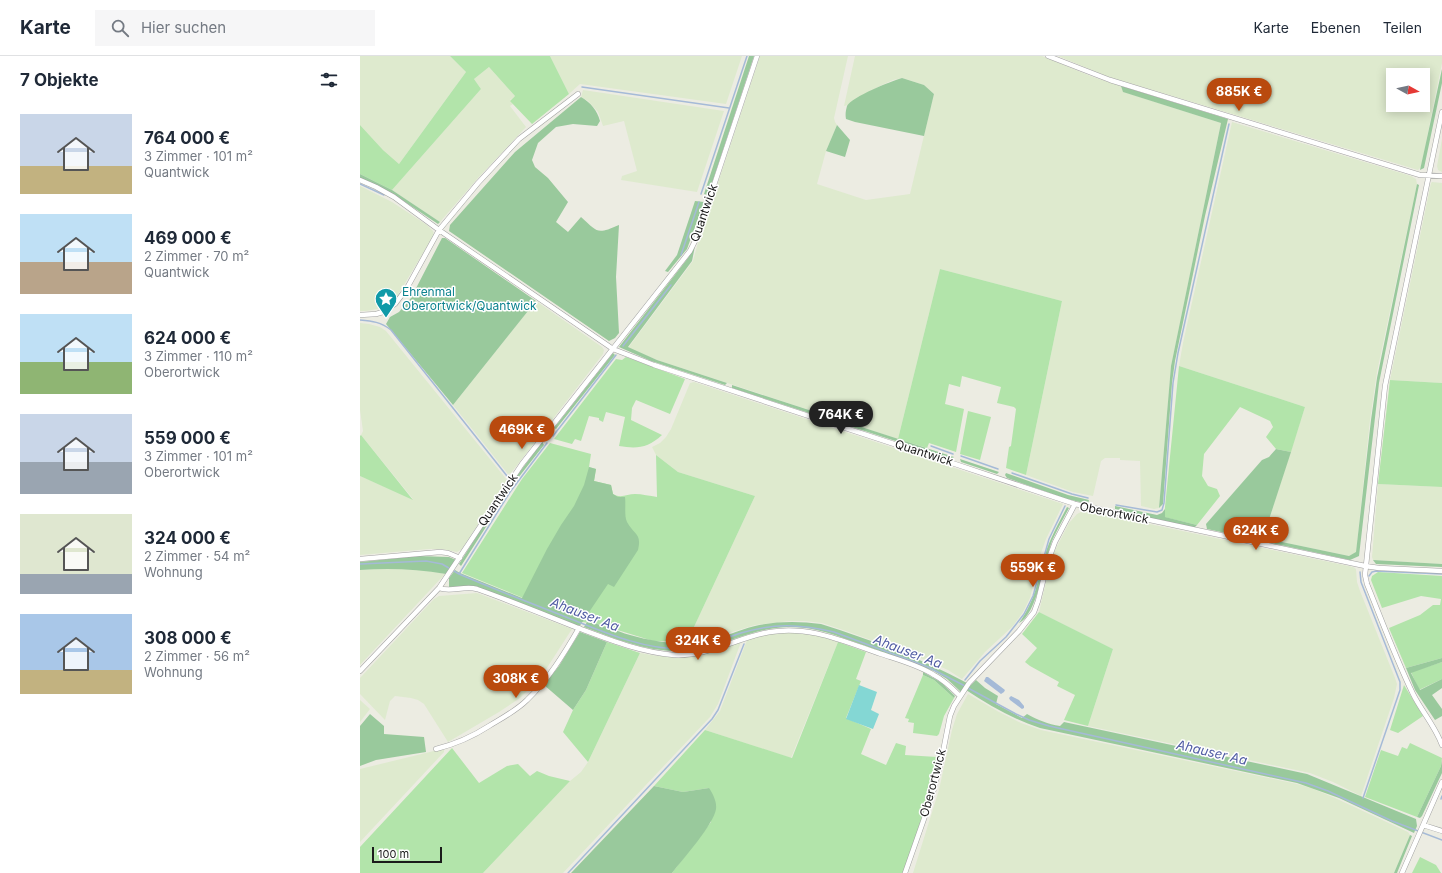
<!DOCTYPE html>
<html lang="de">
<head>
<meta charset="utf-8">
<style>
  body { margin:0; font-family:Inter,sans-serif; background:#f6f6f7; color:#1f2937; height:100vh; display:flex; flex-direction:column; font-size:15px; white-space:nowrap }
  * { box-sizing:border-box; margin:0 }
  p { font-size:13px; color:#747a83 }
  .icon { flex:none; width:22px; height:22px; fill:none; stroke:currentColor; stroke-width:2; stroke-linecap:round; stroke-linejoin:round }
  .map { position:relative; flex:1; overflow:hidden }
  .details { display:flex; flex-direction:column; background:#fff; width:360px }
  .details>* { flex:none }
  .needle { width:26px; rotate:98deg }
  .fabs { position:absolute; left:1026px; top:12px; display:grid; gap:8px }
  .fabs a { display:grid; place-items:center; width:44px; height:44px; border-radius:0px; background:#fff; box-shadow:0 2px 10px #0003; font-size:20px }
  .scale { position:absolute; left:12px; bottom:10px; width:70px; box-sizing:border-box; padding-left:4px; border:2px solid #1b1b1b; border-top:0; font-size:11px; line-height:14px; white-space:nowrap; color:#1b1b1b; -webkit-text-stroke:3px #fff; paint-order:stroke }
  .price { position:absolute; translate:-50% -34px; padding:0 9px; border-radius:14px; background:#b94a0e; color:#fff; font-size:13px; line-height:26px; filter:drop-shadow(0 1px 2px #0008) }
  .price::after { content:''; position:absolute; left:50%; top:24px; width:12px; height:9px; margin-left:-6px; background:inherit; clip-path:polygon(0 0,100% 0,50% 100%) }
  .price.on { background:#222; color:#fff }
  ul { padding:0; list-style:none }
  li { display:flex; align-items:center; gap:12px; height:100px; padding:0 20px }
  li span { display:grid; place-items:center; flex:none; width:112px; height:80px; border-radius:0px; color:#555 }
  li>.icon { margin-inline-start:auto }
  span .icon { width:48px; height:48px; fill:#fffc; stroke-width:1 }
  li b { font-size:17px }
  h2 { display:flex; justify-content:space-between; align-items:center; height:48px; padding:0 20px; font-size:17px }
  header { display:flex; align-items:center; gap:24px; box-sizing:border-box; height:56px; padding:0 20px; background:#fff; border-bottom:1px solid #e0e1e3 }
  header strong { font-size:19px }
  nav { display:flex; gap:22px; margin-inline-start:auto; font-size:14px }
  .search { width:280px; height:36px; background:#f6f6f7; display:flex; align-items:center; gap:10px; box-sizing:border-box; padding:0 14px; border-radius:0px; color:#747a83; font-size:15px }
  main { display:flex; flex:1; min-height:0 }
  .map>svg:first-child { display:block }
  .farmland { fill:#deeace; fill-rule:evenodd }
  .grass { fill:#b2e4aa }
  .forest { fill:#99c99c }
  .pitch { fill:#84d7d4 }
  .water { fill:#a5bad7 }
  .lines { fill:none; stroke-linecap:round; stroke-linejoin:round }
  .stream { stroke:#a5bad7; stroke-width:1.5 }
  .street-casing { stroke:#a2a2a2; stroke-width:5.5 }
  .street { stroke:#fff; stroke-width:4.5 }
  .labels { text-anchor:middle; stroke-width:3; stroke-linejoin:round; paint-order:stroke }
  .street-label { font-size:12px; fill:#1b1b1b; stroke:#fff }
  .culture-label { font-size:12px; fill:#0d838f; stroke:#fff; text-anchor:start }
  .water-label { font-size:13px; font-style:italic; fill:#505ca3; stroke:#fff }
</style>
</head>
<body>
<header>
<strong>Karte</strong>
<div class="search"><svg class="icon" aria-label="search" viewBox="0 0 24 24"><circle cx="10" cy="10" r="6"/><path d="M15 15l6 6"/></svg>Hier suchen</div>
<nav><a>Karte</a><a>Ebenen</a><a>Teilen</a></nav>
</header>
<main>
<section class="details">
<h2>7 Objekte<svg class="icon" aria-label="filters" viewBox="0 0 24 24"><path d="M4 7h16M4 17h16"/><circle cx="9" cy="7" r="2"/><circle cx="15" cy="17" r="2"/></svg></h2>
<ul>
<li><span style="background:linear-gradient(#c9d6e8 65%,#c2b280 0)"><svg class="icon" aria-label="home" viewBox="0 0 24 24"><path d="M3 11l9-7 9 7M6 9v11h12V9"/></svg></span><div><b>764 000 €</b><p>3 Zimmer · 101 m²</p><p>Quantwick</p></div></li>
<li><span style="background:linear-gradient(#bfe0f5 60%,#b9a48a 0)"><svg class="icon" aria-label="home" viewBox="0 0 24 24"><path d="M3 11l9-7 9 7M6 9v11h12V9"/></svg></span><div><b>469 000 €</b><p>2 Zimmer · 70 m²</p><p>Quantwick</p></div></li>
<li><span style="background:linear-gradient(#bfe0f5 60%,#8fb573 0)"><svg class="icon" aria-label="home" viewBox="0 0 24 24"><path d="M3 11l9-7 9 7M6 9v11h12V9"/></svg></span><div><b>624 000 €</b><p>3 Zimmer · 110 m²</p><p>Oberortwick</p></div></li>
<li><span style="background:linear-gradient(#c9d6e8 60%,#9aa5b1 0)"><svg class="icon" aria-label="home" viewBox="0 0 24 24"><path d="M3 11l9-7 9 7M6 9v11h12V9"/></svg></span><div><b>559 000 €</b><p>3 Zimmer · 101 m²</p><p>Oberortwick</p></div></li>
<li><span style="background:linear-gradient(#dfe7d0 75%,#9aa5b1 0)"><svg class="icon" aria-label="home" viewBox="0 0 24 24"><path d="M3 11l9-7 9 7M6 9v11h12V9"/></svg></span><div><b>324 000 €</b><p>2 Zimmer · 54 m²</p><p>Wohnung</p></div></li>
<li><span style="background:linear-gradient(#a9c7e8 70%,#c2b280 0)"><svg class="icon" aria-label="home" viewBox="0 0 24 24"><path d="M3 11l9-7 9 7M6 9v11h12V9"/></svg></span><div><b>308 000 €</b><p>2 Zimmer · 56 m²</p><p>Wohnung</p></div></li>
</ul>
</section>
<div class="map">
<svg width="1082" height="817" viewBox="0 0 1082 817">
  <rect width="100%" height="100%" fill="#ecece2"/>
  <path class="farmland" d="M0 0H90L106 16 39 108 23 94 0 69Z
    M190 0H382L366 48 220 28 209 38Z
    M400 0H488L474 62 475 66 477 69 466 95 457 128 506 144 550 138 574 38 564 29 542 22 533 24 522 29 501 40 488 49 484 50 495 0H682L733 21 761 30 764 36 861 67 811 310 799 452 794 453 781 450 780 405 760 404V402H745L741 405 733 440 713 436 666 419 702 245 580 213 538 383 297 304 268 292 333 205 337 190Z
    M698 0H1082V7L1061 111 1058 114 746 20ZM1033 19H1063V49H1033Z
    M129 11 155 40 150 44 153 48 150 50 166 71 118 122 80 166 32 134 121 33 114 23Z
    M223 34 364 55 337 136 261 124 262 120 277 115 264 65 243 70 238 56 228 45 221 41Z
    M872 66 1051 120 1056 123 1057 128 1017 316 1010 364 996 497 989 500 903 482 945 351 819 310 823 287Z
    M1082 83V116L1078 114 1077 110Z
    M1072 126 1082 127V327L1030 324 1071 127Z
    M0 130 32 146 67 169 73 175 74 179 36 242 27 249 17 253 6 255H0Z
    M176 245 242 291 244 294 243 298 151 417 148 418 93 349Z
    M0 267 9 268 20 271 26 275 147 424 102 493 97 496 82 493H69L0 499V420L53 443 1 379 3 375 0 354Z
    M334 326 703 448 686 483 681 497 670 542 663 556 653 570 625 596 602 623 588 614 563 603 489 576 462 567 445 565H429L395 569 343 585 327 586 395 440 318 416 296 399 292 391 300 387 306 381 311 373 330 327Z
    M1018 428 1082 431V508L1013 504 1012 501Z
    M723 455H728L993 511 996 513 997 526 1000 535 1035 622 1037 628 1034 642 1001 740 973 726 950 717 728 670 753 593 679 556 692 500 709 467 717 458Z
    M27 512 67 514 85 518 0 609V514Z
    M117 537 212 573 181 621 160 642 139 656 88 686 64 648 58 644 51 642 35 640 30 645 25 664 0 638V622L74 543 79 540Z
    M428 575 454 578 478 586 431 702 345 674 360 655 387 584 397 580Z
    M379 585 381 586 358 648 350 661 203 817H123L210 725 221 716 228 706 280 597 297 600H326Z
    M608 638 639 656 661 667 681 674 937 728 951 732 975 742 1048 776 1050 779 1034 817H553L579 734 592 674 597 658Z
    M0 644 10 653 0 666Z
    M82 693 84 694V696L0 786V713Z"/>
  <path class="grass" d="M90 0H190L209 38 172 68 150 45 155 40 129 11 114 23 121 33 32 134 0 118V69L23 94 39 108 106 16Z
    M580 213 702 245 666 419 646 412 649 391 651 390 656 353 654 351 637 347 641 331 602 320 600 331 589 328 585 348 604 353 596 396 569 387 567 392 538 383Z
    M266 301 325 323 310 358 276 344 272 352 271 364 302 379C288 392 277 393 259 390L265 361 246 356 243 366 239 364V362L229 360 221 385 215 383 212 388 194 383 256 303 262 304Z
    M819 310 945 351 931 396 916 393 906 381 913 371 910 365 880 351 844 398 842 420 848 430 857 433 860 440 837 469 804 461Z
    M1030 324 1082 327V431L1018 428Z
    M608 355 631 361 620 404 600 398Z
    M1 379 53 444 0 420V380Z
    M190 387 231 398 229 411 236 413 234 425 251 429 253 438C261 443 267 438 275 438 282 438 290 440 297 441L296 399 318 416 395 440 327 586 293 585 238 568 222 566 102 517 162 423Z
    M1018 516 1082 520V602L1046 612 1029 572 1060 559 1073 549H1080L1081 543 1061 540 1022 552 1011 524 1012 520Z
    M679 556 753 593 728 670 704 664 715 639 697 630 699 626 670 610 665 606 677 592 662 578Z
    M247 586 280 597 228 706 203 676 213 654 226 634Z
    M478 586 506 596 496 623 501 625 486 662 511 673 501 698 526 709 536 687 546 690 545 699 577 701 568 742 544 817H312L351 766 349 732 323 736 294 730 345 674 432 702Z
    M1082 606V623L1059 634 1051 616Z
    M563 619 574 624 594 642 584 660 579 678 577 680 553 677 554 667 548 666 549 663 545 662Z
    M1044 629 1063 660 1038 677 1030 674Z
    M1050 687 1082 702 1081 710 1057 761 1005 741 1021 694 1038 700 1042 691 1047 693Z
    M92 692 119 727 147 710 158 708 170 720 177 715 189 720 210 725 123 817H0V791Z
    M1060 801 1076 809 1081 817H1052Z"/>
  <path class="forest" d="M389 0H394L348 139 344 138Z
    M1082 13V27L1064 112 1060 114Z
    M542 22 564 29 574 38 564 80 495 66 486 63C485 58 486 54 487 50 492 41 531 25 542 22Z
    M761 30 868 63 845 160 815 305 812 327 803 448 799 452 811 310 861 67 763 36Z
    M221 41C231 47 237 54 240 65L237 70 213 68 196 71 178 87 172 104 175 111 188 122 208 146 196 166 208 176 221 161C238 176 236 179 259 169L256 221 259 277 255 282 249 285 89 175 90 169 155 96Z
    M477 69 490 84 485 101 466 95Z
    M0 118 32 134 80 166 78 168 33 138 0 122Z
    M1057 128 1059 129 1019 327 999 500 990 504 847 473 846 468 902 404 909 401 916 393 931 396 903 482 989 500 996 496 1011 364 1017 322Z
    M335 145 344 146 327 193 308 216 305 215 317 199Z
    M82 182H85L176 245 93 349 26 268 30 261 39 256 51 242Z
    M335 190 332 205 268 291 297 304 367 327 365 329 291 305 259 291 328 202Z
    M253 297 255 299 196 373 194 372Z
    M372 329 594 401 591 403 372 332Z
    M182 386 184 389 154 427 101 510 99 508 144 437Z
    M600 403 639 416 637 418 601 406Z
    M229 411 236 413 234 425 251 429 253 438 258 441H265C266 448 264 460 267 466 274 479 282 477 278 494L254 531 248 528 219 571 108 530 89 531V522L95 514 100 517 162 542 187 493 201 469 214 450 224 429Z
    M646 417 708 439 729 444 728 448 707 443 647 422 645 419Z
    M755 450 797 459 802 457 805 453V461L837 469 834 472 755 454Z
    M707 451 709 452C703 463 697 474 692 485 685 504 677 559 659 567 675 545 678 524 685 499 690 482 699 467 707 451Z
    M58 500 89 501 96 504 86 518C57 513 29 512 0 514V506Z
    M1013 504 1082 508V511L1016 508Z
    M227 566C242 568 256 575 270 579 294 586 318 589 342 586 360 584 377 574 395 570 416 565 439 565 461 568 511 584 561 602 607 627L601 636 587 623 574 615C551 606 527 598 503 589 478 580 454 570 427 571 396 572 369 587 339 593 299 601 261 585 224 571Z
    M220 576 247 586 226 634 213 654 184 629 199 610Z
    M1082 602V606L1051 617 1060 634 1082 623V632L1072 639 1082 653V660L1075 664 1055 634 1046 612Z
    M563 616 582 627 595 640 594 642 574 624 563 619Z
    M616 624 625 632 638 640 636 648 662 662 667 658C678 664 688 668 700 670L704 666 947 718 1056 763 1057 770 1054 777 979 742 937 727 680 672C653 663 630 650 606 634Z
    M10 658 24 670V678L64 681 66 696 16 704 0 710V670Z
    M1082 704V717L1062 760 1060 762 1057 761 1081 710Z
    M294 730 323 736 349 732C353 738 357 746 356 753 354 768 323 803 312 817H211Z
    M1050 779 1052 780 1037 817H1034Z"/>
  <path class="pitch" d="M499 629 517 636 511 654 519 658 513 673 486 663Z"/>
  <path class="water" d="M626 621H628L645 634 644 636 641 638 624 625Z
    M651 640 659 644 664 650V652L662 653 650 644 649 642Z"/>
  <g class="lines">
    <path class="stream" d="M222 31 369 52
      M0 128 24 139
      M341 138 387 0
      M321 199 339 146
      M0 264C12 265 21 266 31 274L147 420
      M263 290 311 229
      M193 380 256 299
      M571 390 593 398
      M601 400 638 413
      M652 417 712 438 728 442
      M756 449 797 456 802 454 804 447 813 327 818 297 869 68
      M0 508 66 505 82 508 99 518C134 533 170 547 206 561 244 576 281 593 322 593 343 593 361 583 381 577 415 567 439 568 474 576L568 611 605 630
      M1000 516 1001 526 1040 626V634L1003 742
      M99 518 150 436 187 387
      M1009 520 1012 516 1016 515 1082 518
      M605 624 620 605 646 581 664 558 673 540 689 483 705 450
      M608 632 656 658 669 664 689 670 946 727 968 735 1032 765 1082 784
      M1081 743 1082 740
      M208 817 352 663 358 654 384 588"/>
    <g class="street-casing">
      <path id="street" d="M688 0 750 24 1060 119 1082 120
        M1082 56 1025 330 1005 519 1007 528C1022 565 1036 603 1053 638 1062 656 1075 670 1082 689
        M0 124 16 131 34 141 79 174 253 293 294 309 595 408 715 448 1005 510 1019 512 1082 515
        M0 259 16 258 23 256 35 248 47 232 79 174 118 127 159 83 218 38
        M0 503 80 496 88 497 100 502
        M79 532C91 537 104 529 117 533 151 545 185 559 218 572 250 584 280 596 314 599 348 601 378 581 410 576 449 569 485 586 521 598 539 604 558 609 574 619 584 624 592 632 600 640
        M0 615 79 532 162 408 330 195 336 183 397 0
        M76 693C96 688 112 681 129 670 142 662 156 655 167 644 188 624 204 598 219 572
        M1063 769 1082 775
        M545 817 572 740 581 706 590 660 594 650 609 627 659 575 674 556 678 545 688 505 695 486 715 448
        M1042 817 1082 726"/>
    </g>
    <use href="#street" class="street"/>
  </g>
  <defs>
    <g id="sight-pin" transform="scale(1.15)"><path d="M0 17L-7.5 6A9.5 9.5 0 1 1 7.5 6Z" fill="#0f9aa8" stroke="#fff"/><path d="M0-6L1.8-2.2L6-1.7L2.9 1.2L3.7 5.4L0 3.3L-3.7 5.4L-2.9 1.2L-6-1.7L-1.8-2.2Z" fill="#fff"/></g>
  </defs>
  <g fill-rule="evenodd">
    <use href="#sight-pin" x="26" y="243"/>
  </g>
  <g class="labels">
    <g class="street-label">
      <text transform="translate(344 157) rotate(-71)" y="4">Quantwick</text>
      <text transform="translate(564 397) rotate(18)" y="4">Quantwick</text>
      <text transform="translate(138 444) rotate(-56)" y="4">Quantwick</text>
      <text transform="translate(754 457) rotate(11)" y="4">Oberortwick</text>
      <text transform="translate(573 727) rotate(-75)" y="4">Oberortwick</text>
    </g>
    <g class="culture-label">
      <text x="42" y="240">Ehrenmal<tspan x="42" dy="14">Oberortwick/Quantwick</tspan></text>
    </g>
    <g class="water-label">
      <text transform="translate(225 558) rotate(21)" y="5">Ahauser Aa</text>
      <text transform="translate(548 595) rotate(21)" y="5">Ahauser Aa</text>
      <text transform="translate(852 696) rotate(13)" y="5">Ahauser Aa</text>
    </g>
  </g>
</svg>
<div class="fabs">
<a><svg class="needle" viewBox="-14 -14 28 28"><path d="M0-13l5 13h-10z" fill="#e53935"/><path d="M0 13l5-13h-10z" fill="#747a83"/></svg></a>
</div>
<div class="scale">100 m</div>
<b class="price" style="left:879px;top:56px">885K €</b>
<b class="price on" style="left:481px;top:379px">764K €</b>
<b class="price" style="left:162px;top:394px">469K €</b>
<b class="price" style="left:896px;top:495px">624K €</b>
<b class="price" style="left:673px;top:532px">559K €</b>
<b class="price" style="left:338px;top:605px">324K €</b>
<b class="price" style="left:156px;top:643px">308K €</b>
</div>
</main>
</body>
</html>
